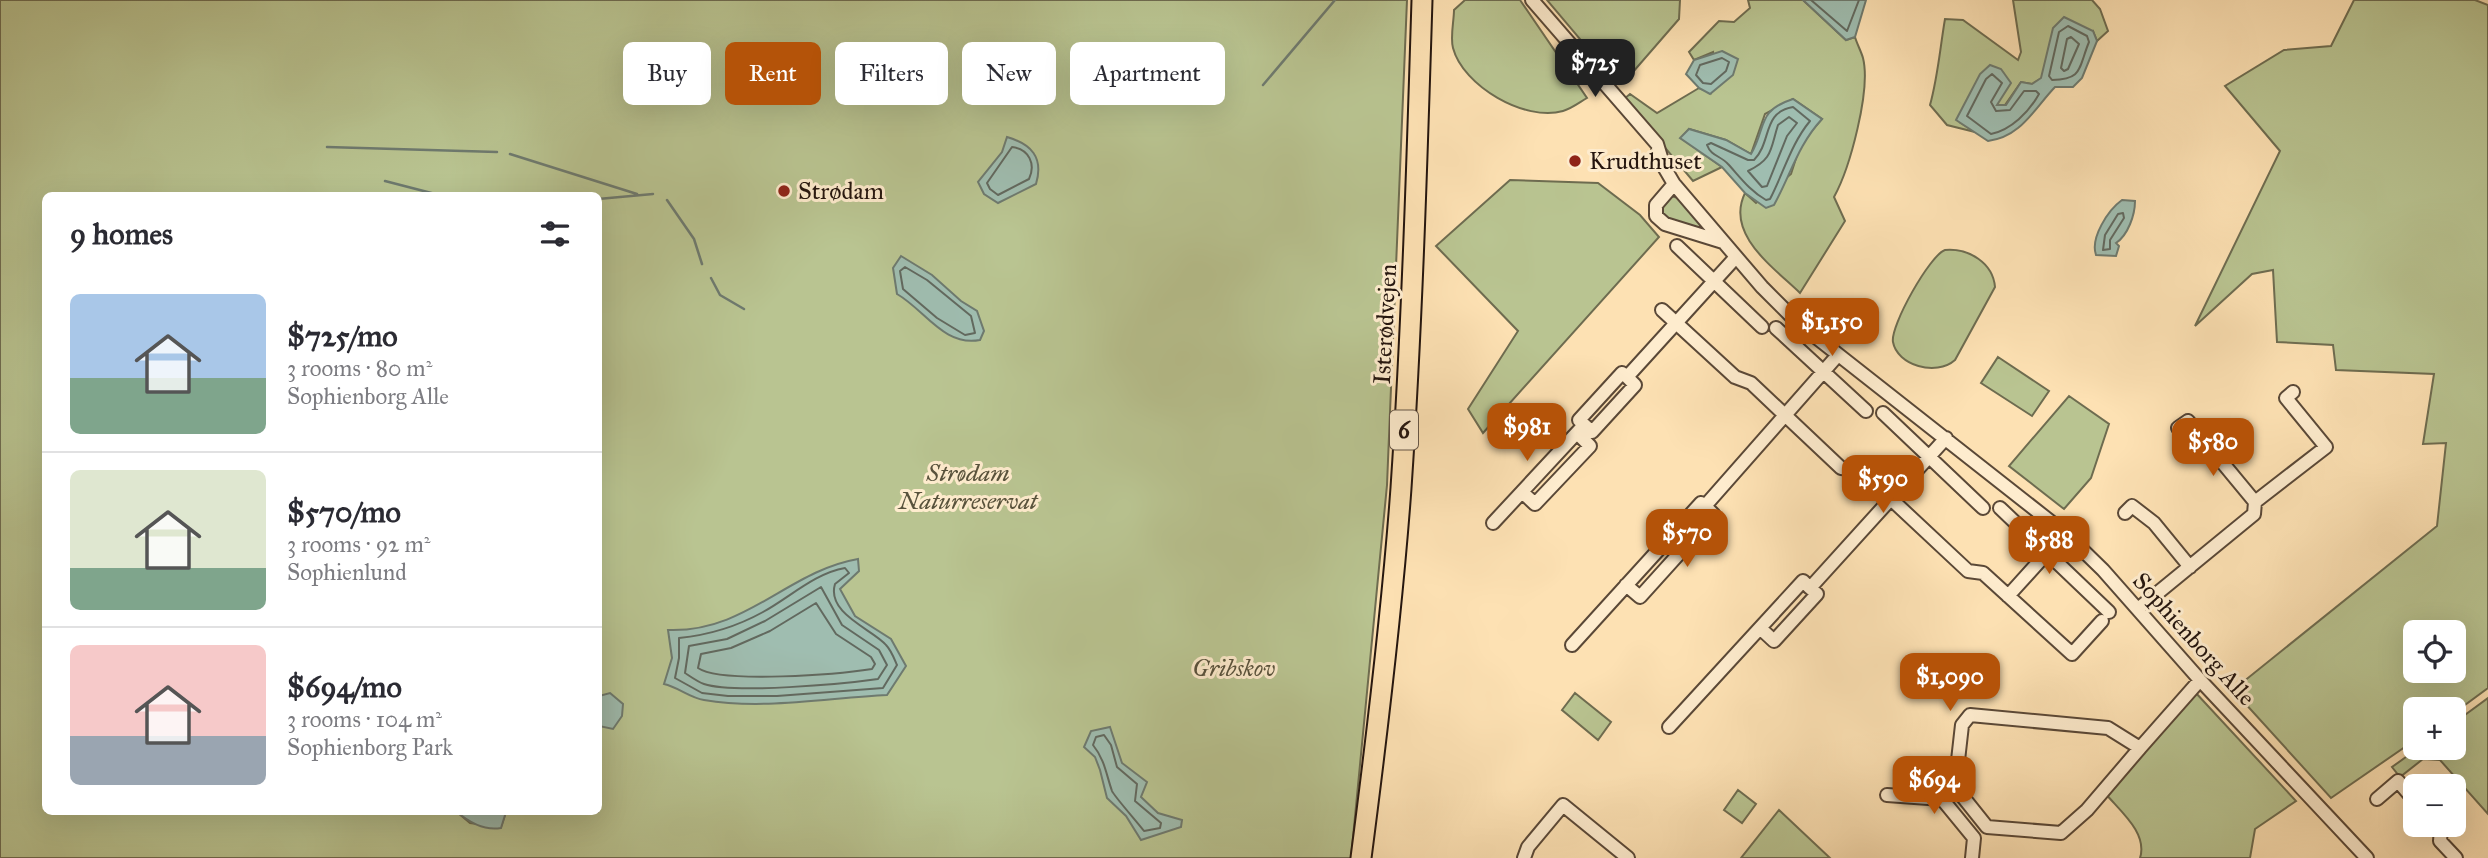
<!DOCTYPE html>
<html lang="en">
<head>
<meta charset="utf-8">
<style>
  body { margin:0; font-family:"IM FELL Great Primer",serif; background:#f7f7f7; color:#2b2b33; height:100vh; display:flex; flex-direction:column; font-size:26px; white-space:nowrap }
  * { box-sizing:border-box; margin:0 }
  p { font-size:23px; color:#7c7c81 }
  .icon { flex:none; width:38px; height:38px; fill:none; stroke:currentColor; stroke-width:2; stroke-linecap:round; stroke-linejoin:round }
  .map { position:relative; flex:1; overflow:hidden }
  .details { position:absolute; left:42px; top:192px; width:560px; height:623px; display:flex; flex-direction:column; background:#fff; border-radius:10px; box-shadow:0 7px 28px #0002 }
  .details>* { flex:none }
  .guide { position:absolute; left:623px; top:42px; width:665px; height:63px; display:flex; gap:14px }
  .fabs { position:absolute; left:2403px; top:620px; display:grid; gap:14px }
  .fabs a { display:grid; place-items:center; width:63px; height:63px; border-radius:10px; background:#fff; box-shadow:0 7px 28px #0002; font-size:35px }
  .price { position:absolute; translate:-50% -60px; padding:0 16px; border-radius:14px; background:#b45309; color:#fff; font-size:23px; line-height:46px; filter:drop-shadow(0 2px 4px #0008) }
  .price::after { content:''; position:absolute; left:50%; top:42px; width:21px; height:16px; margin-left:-10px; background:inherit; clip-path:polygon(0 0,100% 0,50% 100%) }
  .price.on { background:#222; color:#fff }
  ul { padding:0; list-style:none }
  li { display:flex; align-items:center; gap:21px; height:175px; padding:0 28px }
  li+li { border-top:2px solid #e1e1e2 }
  li span { display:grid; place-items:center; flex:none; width:196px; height:140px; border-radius:10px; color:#555 }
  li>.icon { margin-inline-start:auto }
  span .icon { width:84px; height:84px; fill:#fffc; stroke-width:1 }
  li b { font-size:30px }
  h2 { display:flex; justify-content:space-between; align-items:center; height:84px; padding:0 28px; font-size:30px }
  .tag { padding:0 24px; border-radius:10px; background:#fff; box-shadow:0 7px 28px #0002; font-size:24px; line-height:63px }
  .tag.on { background:#b45309; color:#fff }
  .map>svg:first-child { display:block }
  .green { fill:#b9c491; stroke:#6e6c50; stroke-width:2; fill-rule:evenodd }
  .water { fill:#9fbdb0; stroke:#6e7a6f; stroke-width:2 }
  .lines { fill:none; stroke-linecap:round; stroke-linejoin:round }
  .shore { stroke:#62695f; stroke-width:2 }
  .stream { stroke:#6e7a6f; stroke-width:2.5 }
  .minor-casing { stroke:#5a4837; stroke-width:16 }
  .trunk-casing { stroke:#24150e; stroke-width:23 }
  .minor { stroke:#feecce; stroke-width:12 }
  .trunk { stroke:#fde1b3; stroke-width:19 }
  .poi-dot { fill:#8f2418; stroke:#feecce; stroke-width:2.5 }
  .labels { text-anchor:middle; stroke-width:6; stroke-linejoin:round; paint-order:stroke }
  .shield { fill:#feecce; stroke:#655648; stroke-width:2 }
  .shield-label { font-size:23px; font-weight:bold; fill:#24150e }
  .poi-label { font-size:24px; fill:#24150e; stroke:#feecce; text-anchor:start }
  .street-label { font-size:24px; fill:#24150e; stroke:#feecce }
  .park-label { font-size:24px; font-style:italic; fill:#58523c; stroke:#feecce }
</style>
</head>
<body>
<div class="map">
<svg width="2488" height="858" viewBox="0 0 2488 858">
  <rect width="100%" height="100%" fill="#fde1b3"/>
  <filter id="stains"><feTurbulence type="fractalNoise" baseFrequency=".00286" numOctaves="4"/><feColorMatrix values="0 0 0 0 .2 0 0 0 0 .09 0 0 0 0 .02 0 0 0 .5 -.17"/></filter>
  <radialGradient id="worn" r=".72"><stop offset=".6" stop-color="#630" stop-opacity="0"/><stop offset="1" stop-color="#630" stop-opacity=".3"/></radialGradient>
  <path class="green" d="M0 0H1407L1387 485 1351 858H0ZM46 196H598V812H506L501 827 470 823 457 812H46Z
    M1465 0H1520L1587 98C1580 102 1571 109 1563 111 1525 122 1463 86 1453 48 1450 37 1454 21 1454 10Z
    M1547 0H1680L1679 19 1633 72 1617 83Z
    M1748 0H1803L1846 40 1855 37C1857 44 1861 51 1863 58 1871 90 1850 168 1834 197L1845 221 1800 293C1773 267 1725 234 1745 193L1756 203 1791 174 1801 143 1822 119 1793 99 1765 114 1751 154 1726 140 1689 129 1681 138 1722 167 1693 181 1624 99 1630 94 1657 113 1699 88 1711 93 1713 52 1694 60 1689 52 1719 21 1734 22 1750 8Z
    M2013 0H2092L2100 9 2108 31 2097 41 2093 31 2045 65 2042 78 2032 84 2021 82 2005 105H1996L1961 123 1975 132 1947 125 1930 105C1938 76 1940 48 1945 19L1963 20 2018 60 2021 52Z
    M2354 0H2475L2488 5V688L2454 713V709H2415V740L2331 798 2233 690 2437 526 2446 443 2423 444 2434 374 2336 370 2333 345 2277 342 2273 270 2252 274 2195 326 2280 151 2225 86 2284 50 2331 46ZM2415 632H2454V670H2415Z
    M1510 180 1598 183 1640 215 1659 237 1483 433 1468 409 1518 331 1436 246Z
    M1670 196 1679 198 1709 235 1666 220 1661 215 1660 204Z
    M1945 250C1969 248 1993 263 1995 287L1955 360C1936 377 1897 365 1893 342 1890 326 1930 255 1945 250Z
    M1998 357 2049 391 2032 416 1981 383Z
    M2069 396 2109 424 2091 478 2064 509 2009 466Z
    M2195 692 2296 801 2255 829 2250 858H2140C2148 833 2120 811 2105 793Z
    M1575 693 1611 722 1598 740 1562 710Z
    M2488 698V814L2440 760 2423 759 2400 777 2392 767 2420 747H2454V723Z
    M1738 790 1756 804 1742 823 1724 810Z
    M1779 810 1830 858H1741Z"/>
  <path class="water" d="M1803 0H1866L1855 37 1846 40Z
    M2064 17 2093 31 2097 41 2082 78 2073 87H2055C2034 109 2021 137 1988 141L1956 120 1980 74 1990 65 2001 69 2011 83 1997 105H2006L2021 82 2032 84 2041 78 2053 28Z
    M1722 51 1738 59 1733 75 1710 94 1699 88 1686 74 1694 60Z
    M1793 99 1822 119C1798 145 1791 174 1774 205L1766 208 1745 193 1722 167 1680 138 1689 129 1726 140 1751 154C1767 127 1756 111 1793 99Z
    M1007 137C1031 144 1044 157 1036 184L998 203 984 194 978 182 1002 152Z
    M2122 200 2135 201C2135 215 2128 235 2116 243L2119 246 2116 256 2096 255C2090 238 2108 210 2122 200Z
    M901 256 932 275 961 301 977 311 984 331 980 340C944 347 925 310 897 294L893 268Z
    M858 559 859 571 840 589 855 616 891 639 906 666 887 695C827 698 763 710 704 700 690 698 678 687 664 684L672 658 668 630C746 633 788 571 858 559Z
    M610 693 623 704 622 716 613 729 599 726V696Z
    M1110 727 1122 763 1147 782 1141 797 1158 813 1182 820 1181 827 1141 840 1126 816 1107 798 1100 770 1095 757 1084 747 1091 731Z
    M457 812H506L501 828C484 831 470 823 457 812Z"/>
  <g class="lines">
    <path class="shore" d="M1811 0 1847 31 1859 0
      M2068 26 2087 36 2089 42C2078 69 2083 79 2052 80L2049 76 2059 32Z
      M2071 37 2079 44 2068 69 2064 71 2061 68 2067 39Z
      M1722 58 1729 62 1726 71 1711 84 1703 83 1696 75 1700 65Z
      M1992 74 2002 83 1991 102 1996 111 2010 110 2024 91H2036L2039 94C2029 112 2011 130 1991 134L1967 116 1986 79Z
      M1793 107 1810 121C1791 144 1784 172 1770 199L1766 200C1750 191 1740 177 1728 164 1721 156 1711 156 1707 145L1711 143 1748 160H1754C1772 142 1762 112 1793 107Z
      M1789 117 1797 123 1787 136 1767 186 1762 187 1748 171C1773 159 1770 150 1778 125Z
      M1012 147C1029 149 1036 164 1029 179L998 195 990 189 987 183Z
      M2123 213 2124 218 2110 240V249L2103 250 2105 235 2118 214Z
      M905 267 927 280 971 316 975 333 965 335 937 318 903 289 900 271Z
      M845 568 849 573 835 584C826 614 874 630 886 645 891 650 894 658 897 665L883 688 777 696H728L702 693 675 678 679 658V638C709 635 736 627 763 612 789 598 815 573 845 568Z
      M821 587 842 625 879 650 887 665 878 679C843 684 734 694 704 684 698 682 691 677 685 673L689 646 727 639 765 621Z
      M816 603 836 634 871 657 875 664 872 669C841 674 721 684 698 668L701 654 731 648 770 631Z
      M1104 735 1111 745 1117 767 1137 784 1135 801 1161 823 1160 828 1144 831C1138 823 1114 796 1112 791 1106 774 1105 760 1093 745L1096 737Z"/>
    <path class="stream" d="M1263 85 1335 0
      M327 147 497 152
      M510 154 637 194
      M385 181 443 196
      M598 199 653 194
      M667 200 694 239 702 264
      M711 278 720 295 744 309"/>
    <g class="minor-casing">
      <path id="minor" d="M1532 0 1657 144 1664 167 1674 184 1762 287 1798 323 2065 533 2103 570 2200 680 2367 858
        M1674 184 1656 205V216L1665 224 1723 242
        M1677 246 1762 327
        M1662 310 1735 377 1751 383 1841 468 1860 470 1968 571 1983 573 2072 654 2102 621
        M1776 328 1866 411
        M1627 377 1635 385 1592 432 1579 420 1622 373 1627 377 1736 257
        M1883 413 1983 508
        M2178 428 2188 421 2255 502
        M1522 492 1535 504 1590 446 1577 433
        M2000 508 2109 612
        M2125 513 2132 506 2154 523 2190 567
        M1493 523 1584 425
        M1626 585 1640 597 1714 515 1705 506
        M2008 596 2065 533
        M2138 609 2254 514 2255 502 2326 447 2286 398 2293 392
        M1760 628 1774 641 1817 594 1810 588
        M1572 645 1701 503 1705 506 1838 355
        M1669 727 1803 581 1810 588 1946 438
        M2140 748 2087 810 2061 833 1987 827 1955 787 1962 725 1970 715 2108 728 2140 748 2200 680
        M1887 795 1942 799 1974 838 1972 858
        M2377 799 2398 781 2415 801
        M2436 824 2441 829 2440 841 2456 858
        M1524 858 1528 847 1563 805 1628 858"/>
    </g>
    <g class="trunk-casing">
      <path id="trunk" d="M1361 858C1377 735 1392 612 1401 488 1412 326 1417 163 1422 0"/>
    </g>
    <use href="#minor" class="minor"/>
    <use href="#trunk" class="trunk"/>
  </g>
  <g class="poi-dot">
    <circle cx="1575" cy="161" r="7"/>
    <circle cx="784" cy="191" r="7"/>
  </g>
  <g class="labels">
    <rect class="shield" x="1390" y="410.5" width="28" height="39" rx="5"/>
    <g class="shield-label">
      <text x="1404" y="438">6</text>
    </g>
    <g class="poi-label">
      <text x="1589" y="169">Krudthuset</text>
      <text x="798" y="199">Strødam</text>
    </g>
    <g class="street-label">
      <text transform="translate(1385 324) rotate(-87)" y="8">Isterødvejen</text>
      <text transform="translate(2194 639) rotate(48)" y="8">Sophienborg Alle</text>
    </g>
    <g class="park-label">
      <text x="968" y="481">Strødam<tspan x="968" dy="28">Naturreservat</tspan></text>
      <text x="1234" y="676">Gribskov</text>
    </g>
  </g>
  <rect width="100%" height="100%" filter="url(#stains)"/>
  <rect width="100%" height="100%" fill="url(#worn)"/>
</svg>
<div class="fabs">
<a><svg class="icon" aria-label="locate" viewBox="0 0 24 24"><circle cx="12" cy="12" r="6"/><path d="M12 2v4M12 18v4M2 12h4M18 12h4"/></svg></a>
<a>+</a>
<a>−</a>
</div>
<b class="price on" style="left:1595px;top:99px">$725</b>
<b class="price" style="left:1832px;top:358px">$1,150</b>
<b class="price" style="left:1527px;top:463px">$981</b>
<b class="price" style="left:2213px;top:478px">$580</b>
<b class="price" style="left:1883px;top:515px">$590</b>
<b class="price" style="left:1687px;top:569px">$570</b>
<b class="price" style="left:2049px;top:576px">$588</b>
<b class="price" style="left:1950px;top:713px">$1,090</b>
<b class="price" style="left:1934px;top:816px">$694</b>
<div class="guide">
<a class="tag">Buy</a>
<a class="tag on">Rent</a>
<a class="tag">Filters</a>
<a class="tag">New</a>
<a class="tag">Apartment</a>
</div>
<section class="details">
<h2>9 homes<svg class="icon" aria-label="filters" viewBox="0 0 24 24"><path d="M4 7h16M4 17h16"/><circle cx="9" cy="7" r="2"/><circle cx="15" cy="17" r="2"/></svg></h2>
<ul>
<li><span style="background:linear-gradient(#a9c7e8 60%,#7fa58c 0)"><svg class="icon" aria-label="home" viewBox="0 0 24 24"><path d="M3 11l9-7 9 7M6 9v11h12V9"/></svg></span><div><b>$725/mo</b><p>3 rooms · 80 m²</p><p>Sophienborg Alle</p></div></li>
<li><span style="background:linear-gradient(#dfe7d0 70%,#7fa58c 0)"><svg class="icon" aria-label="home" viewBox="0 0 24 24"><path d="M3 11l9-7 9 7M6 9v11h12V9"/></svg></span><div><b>$570/mo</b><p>3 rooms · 92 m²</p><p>Sophienlund</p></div></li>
<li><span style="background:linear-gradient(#f6c9c9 65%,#9aa5b1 0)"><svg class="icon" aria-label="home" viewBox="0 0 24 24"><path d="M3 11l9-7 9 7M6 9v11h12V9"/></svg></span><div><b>$694/mo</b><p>3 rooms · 104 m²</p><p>Sophienborg Park</p></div></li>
</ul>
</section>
</div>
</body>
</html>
